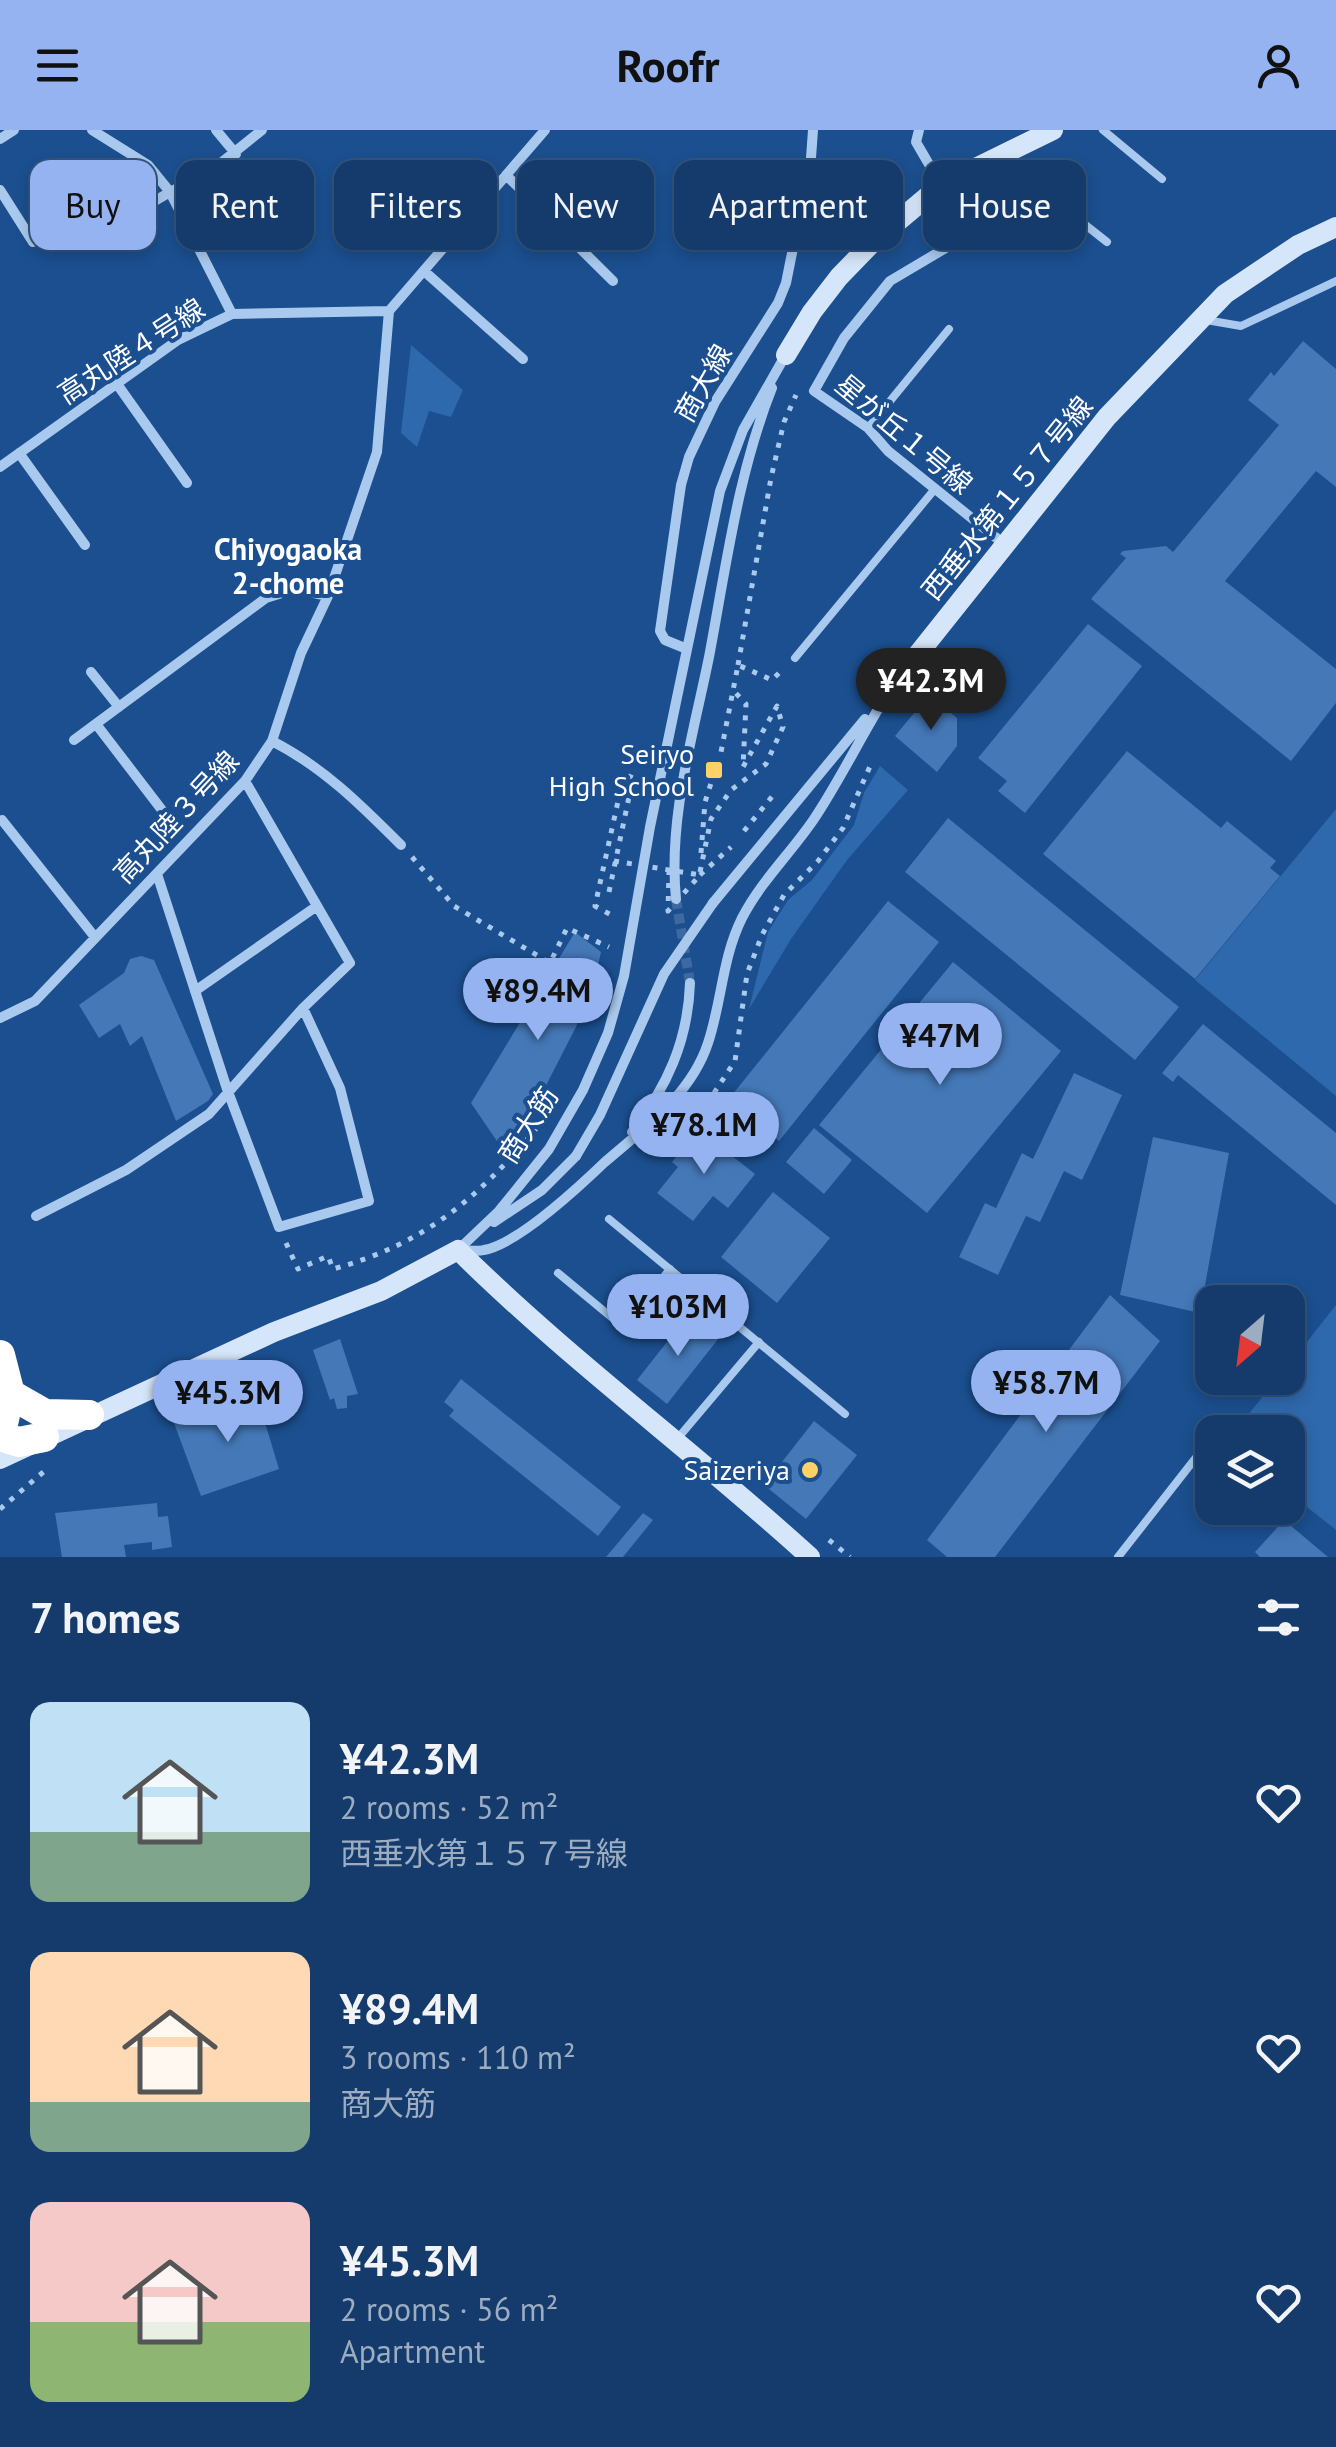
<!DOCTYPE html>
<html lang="en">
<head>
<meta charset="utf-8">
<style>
  body { margin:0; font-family:"PT Sans","Noto Sans JP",sans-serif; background:#214673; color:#f1f3f6; height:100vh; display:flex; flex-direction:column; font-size:38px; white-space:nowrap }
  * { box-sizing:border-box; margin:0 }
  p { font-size:32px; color:#9dadc1 }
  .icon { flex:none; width:55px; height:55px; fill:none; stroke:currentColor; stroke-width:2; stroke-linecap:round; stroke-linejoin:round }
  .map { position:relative; height:1427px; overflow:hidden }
  .sheet { display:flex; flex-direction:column; background:#143b6b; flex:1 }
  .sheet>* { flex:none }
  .hud { position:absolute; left:30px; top:30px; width:1278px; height:90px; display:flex; gap:20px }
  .needle { width:65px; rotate:208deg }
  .tools { position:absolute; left:1195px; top:1155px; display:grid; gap:20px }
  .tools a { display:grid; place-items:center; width:110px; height:110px; border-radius:20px; background:#143b6b; box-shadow:0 5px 15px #0003,0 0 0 2px #33557e; font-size:50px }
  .price { position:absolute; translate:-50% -85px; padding:0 22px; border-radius:35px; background:#95b2f1; color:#111; font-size:32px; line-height:65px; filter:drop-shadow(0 2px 5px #0008) }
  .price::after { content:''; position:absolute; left:50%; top:60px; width:30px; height:22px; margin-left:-15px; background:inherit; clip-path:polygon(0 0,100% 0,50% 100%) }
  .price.selected { background:#222; color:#fff }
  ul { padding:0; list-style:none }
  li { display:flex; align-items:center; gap:30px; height:250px; padding:0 30px }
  li span { display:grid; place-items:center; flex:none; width:280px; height:200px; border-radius:20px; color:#555 }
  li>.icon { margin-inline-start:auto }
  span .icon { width:120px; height:120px; fill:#fffc; stroke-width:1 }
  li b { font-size:42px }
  h2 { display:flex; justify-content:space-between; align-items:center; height:120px; padding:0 30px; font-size:42px }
  .chip { padding:0 35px; border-radius:20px; background:#143b6b; box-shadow:0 5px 15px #0003,0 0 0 2px #33557e; font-size:35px; line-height:90px }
  .chip.selected { background:#95b2f1; color:#111 }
  header { display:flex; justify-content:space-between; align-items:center; height:130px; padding:0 30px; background:#95b2f1; color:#111; font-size:45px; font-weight:800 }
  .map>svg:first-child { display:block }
  .green { fill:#2e69ad }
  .building { fill:#4478b7 }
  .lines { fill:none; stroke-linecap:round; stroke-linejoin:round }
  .street-tunnel { stroke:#3d69a0; stroke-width:10; stroke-dasharray:10 5; stroke-linecap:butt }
  .path { stroke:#a9c9ee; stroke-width:5; stroke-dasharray:5 8; stroke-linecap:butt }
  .lane { stroke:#a9c9ee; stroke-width:8 }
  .street { stroke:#a9c9ee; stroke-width:10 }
  .secondary { stroke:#d6e6fa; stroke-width:20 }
  .highway { stroke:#fff; stroke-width:30 }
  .path-bridge { stroke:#a9c9ee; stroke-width:5; stroke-dasharray:5 8; stroke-linecap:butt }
  .street-bridge { stroke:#a9c9ee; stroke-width:10 }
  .poi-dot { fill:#ffd166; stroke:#1b4f8f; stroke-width:4 }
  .labels { text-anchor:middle; stroke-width:8; stroke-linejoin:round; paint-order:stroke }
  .street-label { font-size:28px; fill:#fff; stroke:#1b4f8f }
  .poi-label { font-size:28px; fill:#fff; stroke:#1b4f8f; text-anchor:end }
  .neighbourhood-label { font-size:30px; font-weight:bold; fill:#fff; stroke:#1b4f8f }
</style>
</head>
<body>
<header><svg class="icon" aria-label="menu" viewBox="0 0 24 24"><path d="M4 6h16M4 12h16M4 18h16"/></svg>Roofr<svg class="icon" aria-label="person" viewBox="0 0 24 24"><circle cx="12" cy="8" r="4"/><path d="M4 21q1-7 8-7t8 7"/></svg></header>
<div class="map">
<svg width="1336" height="1427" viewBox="0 0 1336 1427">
  <rect width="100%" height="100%" fill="#1b4f8f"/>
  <path class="green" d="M411 215 463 260 451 287 429 281 417 317 401 303Z
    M880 636 908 660 847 730 791 809 749 879 768 802 788 770 812 750 854 695 864 663Z
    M1336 679V966L1195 850Z
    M1336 1175V1400L1288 1362V1302H1234L1278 1248H1288V1236Z"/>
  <path class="building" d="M1303 211 1336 239V357L1316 341 1225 451 1336 539V573L1291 631 1091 469 1126 428 1120 424 1123 421 1166 416 1173 422 1279 295 1248 270 1271 242 1274 246Z
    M1088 494 1142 536 1025 683 998 661 1007 651 978 628Z
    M929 565 957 588V616L937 642 895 606Z
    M1127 621 1221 698 1227 691 1276 731 1270 738 1280 746 1195 849 1043 724Z
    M948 688 1179 877 1135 930 905 742Z
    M888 771 939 812 779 1011 728 970Z
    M575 802 601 822 594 852 576 897 538 971 503 1020 471 973Z
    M141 826 154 830 213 964 208 971 176 991 142 906 130 916 120 894 99 908 79 875 124 843 130 829Z
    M953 832 1061 921 927 1083 819 995Z
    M1203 894 1336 1003V1075L1178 945 1173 952 1162 943Z
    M1074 943 1122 965 1082 1050 1064 1041 1040 1092 1026 1086 998 1145 959 1127 985 1073 996 1078 1022 1023 1033 1029Z
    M814 998 852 1030 824 1064 786 1032Z
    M698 999 755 1044 728 1078 713 1066 693 1091 657 1063 678 1037 672 1032Z
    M1153 1007 1229 1023 1200 1183 1120 1165Z
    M773 1062 830 1108 777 1173 721 1127Z
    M1110 1165 1160 1211 995 1427H947L927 1410Z
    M689 1184 719 1208 667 1274 637 1250Z
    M340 1209 358 1264 347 1266V1278L337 1279 334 1268 330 1270 313 1220Z
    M461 1249 621 1377 598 1406 449 1286 454 1280 444 1272Z
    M256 1263 279 1339 201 1366 174 1293Z
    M814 1291 857 1325 806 1389 764 1355Z
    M157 1373 158 1387 168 1386 172 1417 152 1420V1412L124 1415 126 1427H62L55 1383Z
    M643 1383 653 1390 623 1427H606Z
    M1284 1390 1328 1427H1260L1255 1422Z"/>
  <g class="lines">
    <path class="street-tunnel" d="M676 769 690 853"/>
    <path class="path" d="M738 535 771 348 784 292 796 265
      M744 701 775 663
      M701 723 705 672 721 622 738 535 772 550 782 540
      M412 727 454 776 550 833 567 798 609 817
      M700 742 711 689 731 660 766 634 783 597 777 576 743 637 746 574 731 558
      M700 745 731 717
      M609 762 633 648 624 644 595 776 613 786
      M693 978 714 963 735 931 747 844 762 805 784 765 818 731 843 698 871 634
      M286 1113 298 1139 328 1126 333 1139C424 1114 476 1070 536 999
      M0 1379 48 1338
      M829 1410 850 1427"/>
    <path class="lane" d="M1103 0 1162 49
      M976 100 1036 56 1107 112
      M1206 190 1241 196 1336 151
      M868 298 949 199
      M795 528 934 360
      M609 1089 845 1284
      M558 1143 616 1191 631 1188 670 1139
      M678 1308 759 1212
      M1118 1427 1198 1325"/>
    <path class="street" d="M92 0 148 35 170 62 111 97
      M216 0 236 24
      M919 0 916 12 941 55 976 100 890 151 844 208 814 261 868 298 888 321 1004 414
      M0 9 14 0
      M506 45 613 151
      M0 60 33 112
      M424 141 523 229
      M232 184 389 181
      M117 254 187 353
      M19 323 85 415
      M0 337 178 210 232 184 170 62 211 41 262 0
      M687 519 665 510 660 501 681 355 689 327 715 272 778 173 786 153 811 28 813 0
      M91 542 119 577
      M96 594 165 684
      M74 610 266 468 295 459 328 466
      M272 611C323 637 361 675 401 715
      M2 690 94 806
      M157 744 227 959 279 1097 369 1071 340 958 303 878
      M676 769C668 688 693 606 709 527 726 437 738 343 772 258
      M713 773 865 589
      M195 861 317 776
      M0 888 35 871 245 651 272 611 301 523 328 466 377 322 389 181 545 0
      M632 1002C667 957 688 911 690 853
      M605 1032C644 998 691 965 708 913 722 871 722 828 742 788 761 751 791 723 814 689 842 647 864 600 891 558
      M36 1086 126 1040 209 984 303 878 350 833 245 651
      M494 1092 542 1060 576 1026
      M458 1120 499 1081 549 1019 583 960 608 903 624 846 650 697 720 361 743 300 785 226
      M460 1120C467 1120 477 1122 484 1120 518 1114 581 1055 607 1030"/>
    <path class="secondary" d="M786 225 812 182 839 147 871 114 941 55 1053 0
      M891 558 1107 287 1225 164 1298 115 1336 97
      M0 1329 274 1202 381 1161 458 1120C568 1229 695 1322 810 1427"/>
    <path class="highway" d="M0 1225 10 1264 0 1306
      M10 1264 45 1284 89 1285
      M0 1306 19 1312 44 1307"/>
    <path class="path-bridge" d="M614 731 700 745
      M669 740 668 781 700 745"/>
    <path class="street-bridge" d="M576 1026 600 985 664 844 713 773"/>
  </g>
  <g class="poi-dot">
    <rect x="704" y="630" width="20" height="20" rx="5"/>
    <circle cx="810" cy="1340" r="10"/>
  </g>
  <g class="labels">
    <g class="street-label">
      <text transform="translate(131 221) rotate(-33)" y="10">高丸陸４号線</text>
      <text transform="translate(703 253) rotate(-60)" y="10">商大線</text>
      <text transform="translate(904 304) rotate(40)" y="10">星が丘１号線</text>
      <text transform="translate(1007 368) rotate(-51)" y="10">西垂水第１５７号線</text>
      <text transform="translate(176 687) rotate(-47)" y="10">高丸陸３号線</text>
      <text transform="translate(528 995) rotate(-57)" y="10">商大筋</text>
    </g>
    <g class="poi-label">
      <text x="694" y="634">Seiryo<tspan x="694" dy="32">High School</tspan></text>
      <text x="790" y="1350">Saizeriya</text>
    </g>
    <g class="neighbourhood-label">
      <text x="288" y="430">Chiyogaoka<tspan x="288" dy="34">2-chome</tspan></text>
    </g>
  </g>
</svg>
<div class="tools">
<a><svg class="needle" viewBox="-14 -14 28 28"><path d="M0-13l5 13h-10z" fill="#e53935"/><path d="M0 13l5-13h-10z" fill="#9dadc1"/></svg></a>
<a><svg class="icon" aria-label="layers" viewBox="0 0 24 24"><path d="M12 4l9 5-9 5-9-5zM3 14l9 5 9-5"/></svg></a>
</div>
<b class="price selected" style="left:931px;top:603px">¥42.3M</b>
<b class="price" style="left:538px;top:913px">¥89.4M</b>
<b class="price" style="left:940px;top:958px">¥47M</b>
<b class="price" style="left:704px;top:1047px">¥78.1M</b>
<b class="price" style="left:678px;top:1229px">¥103M</b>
<b class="price" style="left:1046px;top:1305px">¥58.7M</b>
<b class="price" style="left:228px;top:1315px">¥45.3M</b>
<div class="hud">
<a class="chip selected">Buy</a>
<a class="chip">Rent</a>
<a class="chip">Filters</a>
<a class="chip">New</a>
<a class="chip">Apartment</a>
<a class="chip">House</a>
</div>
</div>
<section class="sheet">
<h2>7 homes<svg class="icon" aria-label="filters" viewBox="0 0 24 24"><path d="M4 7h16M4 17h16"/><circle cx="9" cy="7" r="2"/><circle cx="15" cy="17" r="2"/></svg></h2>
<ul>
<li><span style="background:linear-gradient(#bfe0f5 65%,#7fa58c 0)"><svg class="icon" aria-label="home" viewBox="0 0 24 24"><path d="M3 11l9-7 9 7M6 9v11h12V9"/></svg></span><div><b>¥42.3M</b><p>2 rooms · 52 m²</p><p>西垂水第１５７号線</p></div><svg class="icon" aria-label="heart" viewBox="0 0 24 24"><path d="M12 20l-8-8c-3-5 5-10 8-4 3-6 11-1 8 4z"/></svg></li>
<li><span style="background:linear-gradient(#ffd9b3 75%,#7fa58c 0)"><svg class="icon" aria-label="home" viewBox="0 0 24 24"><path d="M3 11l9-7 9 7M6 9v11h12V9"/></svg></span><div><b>¥89.4M</b><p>3 rooms · 110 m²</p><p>商大筋</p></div><svg class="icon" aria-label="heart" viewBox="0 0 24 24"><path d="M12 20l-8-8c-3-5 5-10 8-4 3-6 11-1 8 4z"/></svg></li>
<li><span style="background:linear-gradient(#f6c9c9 60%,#8fb573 0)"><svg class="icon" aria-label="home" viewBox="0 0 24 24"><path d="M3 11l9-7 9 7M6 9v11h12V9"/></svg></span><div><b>¥45.3M</b><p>2 rooms · 56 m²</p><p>Apartment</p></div><svg class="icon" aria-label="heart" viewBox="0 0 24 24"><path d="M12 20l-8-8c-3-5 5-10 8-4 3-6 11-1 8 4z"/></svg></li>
</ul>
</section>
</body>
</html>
